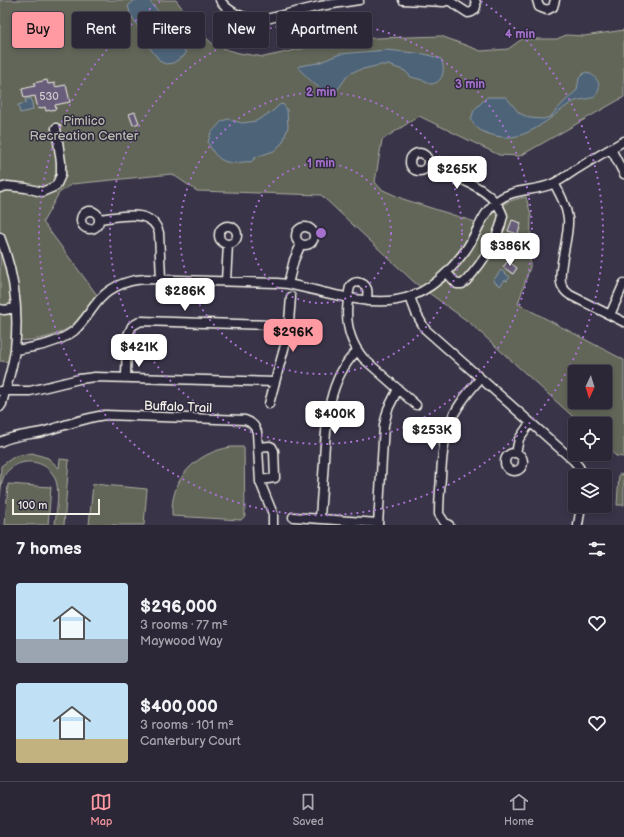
<!DOCTYPE html>
<html lang="en">
<head>
<meta charset="utf-8">
<style>
  body { margin:0; font-family:"Balsamiq Sans",sans-serif; background:#342f3f; color:#f1f3f6; height:100vh; display:flex; flex-direction:column; font-size:15px; white-space:nowrap }
  * { box-sizing:border-box; margin:0 }
  p { font-size:13px; color:#a6a5ad }
  .icon { flex:none; width:22px; height:22px; fill:none; stroke:currentColor; stroke-width:2; stroke-linecap:round; stroke-linejoin:round }
  .map { position:relative; height:525px; overflow:hidden }
  .details { display:flex; flex-direction:column; background:#2c2737; flex:1 }
  .details>* { flex:none }
  .banner { position:absolute; left:12px; top:12px; width:400px; height:36px; display:flex; gap:8px }
  .needle { width:26px; rotate:184deg }
  .tools { position:absolute; left:568px; top:365px; display:grid; gap:8px }
  .tools a { display:grid; place-items:center; width:44px; height:44px; border-radius:4px; background:#2c2737; box-shadow:0 2px 6px #0003,0 0 0 1px #484452; font-size:20px }
  .scale { position:absolute; left:12px; bottom:10px; width:88px; box-sizing:border-box; padding-left:4px; border:2px solid #f4f1e8; border-top:0; font-size:11px; line-height:14px; white-space:nowrap; color:#f4f1e8; -webkit-text-stroke:3px #2f2a3d; paint-order:stroke }
  .price { position:absolute; translate:-50% -34px; padding:0 9px; border-radius:8px; background:#fff; color:#222; font-size:13px; line-height:26px; filter:drop-shadow(0 1px 2px #0008) }
  .price::after { content:''; position:absolute; left:50%; top:24px; width:12px; height:9px; margin-left:-6px; background:inherit; clip-path:polygon(0 0,100% 0,50% 100%) }
  .price.selected { background:#ff9aa2; color:#111 }
  ul { padding:0; list-style:none }
  li { display:flex; align-items:center; gap:12px; height:100px; padding:0 16px }
  li span { display:grid; place-items:center; flex:none; width:112px; height:80px; border-radius:4px; color:#555 }
  li>.icon { margin-inline-start:auto }
  span .icon { width:48px; height:48px; fill:#fffc; stroke-width:1 }
  li b { font-size:17px }
  h2 { display:flex; justify-content:space-between; align-items:center; height:48px; padding:0 16px; font-size:17px }
  .pill { padding:0 14px; border-radius:4px; background:#2c2737; box-shadow:0 2px 6px #0003,0 0 0 1px #484452; font-size:14px; line-height:36px }
  .pill.selected { background:#ff9aa2; color:#111 }
  .tab-bar { display:flex; justify-content:space-around; align-items:center; height:56px; border-top:1px solid #484452; background:#2c2737; font-size:11px; color:#a6a5ad }
  .tab-bar a { display:grid; justify-items:center; gap:2px }
  .tab-bar .selected { color:#ff9aa2 }
  .map>svg:first-child { display:block }
  .green { fill:#626658; stroke:#abaca0; fill-rule:evenodd }
  .water { fill:#4d6378; stroke:#909ca5 }
  .building { fill:#685d7a; stroke:#f4f1e8 }
  .lines { fill:none; stroke-linecap:round; stroke-linejoin:round }
  .minor-casing { stroke:#f4f1e8; stroke-width:11 }
  .minor { stroke:#2f2a3d; stroke-width:8 }
  .ring { fill:none; stroke:#a571cd; stroke-width:2; stroke-dasharray:2 4 }
  .labels { text-anchor:middle; stroke-width:3; stroke-linejoin:round; paint-order:stroke }
  .number-label { font-size:11px; fill:#d1cccc }
  .park-label { font-size:13px; fill:#bab9ae; stroke:#2f2a3d }
  .street-label { font-size:13px; fill:#f4f1e8; stroke:#2f2a3d }
  .centre { fill:#a571cd; stroke:#2f2a3d; stroke-width:2 }
  .ring-label { font-size:12px; text-anchor:middle; font-weight:bold; fill:#a571cd; stroke:#2f2a3d; stroke-width:3; stroke-linejoin:round; paint-order:stroke }
</style>
</head>
<body>
<div class="map">
<svg width="624" height="525" viewBox="0 0 624 525">
  <rect width="100%" height="100%" fill="#3a3449"/>
  <filter id="ink" filterUnits="userSpaceOnUse"><feTurbulence type="fractalNoise" baseFrequency=".025" numOctaves="2"/><feDisplacementMap in="SourceGraphic" scale="8" xChannelSelector="R" yChannelSelector="G"/><feConvolveMatrix kernelMatrix="1 2 1 2 8 2 1 2 1" color-interpolation-filters="sRGB"/></filter>
  <g filter="url(#ink)">
    <path class="green" d="M0 0H176L201 33 215 46 239 53 264 57 346 39 441 36 481 51 508 49 522 39H557L566 35 584 36 624 30V97L520 156 499 155 419 116 382 140 375 182 381 189 403 199 475 222 463 246 438 276 445 282C455 270 466 258 474 245 491 218 490 203 526 197L531 215 530 267 518 304 624 360V457L616 456 605 446V424H581L470 323 414 282 321 195 197 191 172 174 72 184 59 193 43 222 97 295C91 303 86 315 78 321 60 336 37 342 14 340L11 362 0 361ZM575 372H605V402H575Z
      M231 447H244L245 516 241 520 172 516C170 479 195 453 231 447Z
      M32 453 48 458 59 468 60 459 69 460 64 525H55C56 512 60 494 56 481 49 458 16 455 4 476 1 482 1 490 0 497L1 466 15 456Z
      M619 474 624 475V505H617Z
      M8 484 51 487 48 525H5Z
      M93 484 147 489 144 525H89Z"/>
    <path class="water" d="M135 0H149L152 4 169 24 186 53 184 56 173 63 166 64 161 62 149 47 147 39 139 32 138 27 130 13 128 6Z
      M386 50 425 54 441 59C446 69 443 84 430 84L426 81 411 77 405 71 400 69 389 65H380L355 71 348 75 336 92C320 94 309 78 298 68L299 66 318 63 340 54Z
      M585 72C594 74 602 82 598 92 593 101 584 98 576 101 574 101 570 104 568 105 544 122 522 146 489 134 480 131 476 128 471 120L474 110 487 97H506L519 113 530 118 543 119 550 117 564 102 577 90 579 78Z
      M31 98 33 110 20 113 18 105 26 103 25 100Z
      M283 104 287 110 288 127 283 142 274 151 256 157 251 162C245 161 240 163 234 163 220 163 213 154 208 142L211 133 222 121 228 119 242 123 256 121 273 111 279 105Z
      M501 270 510 277 507 281 505 280 500 286 493 281Z"/>
    <path class="building" d="M47 80 48 84 55 83V87L66 85 70 102 55 105 56 109 46 111 45 107 38 109 35 96 24 98 22 89 35 86 34 83Z
      M135 112 139 123 133 125 129 114Z
      M512 220 521 223 518 234 508 231Z
      M508 261 517 268 513 274 503 267Z"/>
    <g class="lines">
      <g class="minor-casing">
        <path id="minor" d="M220 0C230 14 246 19 262 20L320 6 359 0
          M403 0 444 2 447 0
          M448 0 468 13C475 12 478 7 475 0
          M537 0 539 7 547 10 553 7 555 0
          M611 149 624 174
          M410 162a9 9 0 1 1 18 0a9 9 0 1 1-18 0Z
          M427 166C452 176 494 187 503 216 498 241 482 263 466 281L462 284H457L447 273
          M554 183C560 194 566 205 568 218 570 236 556 273 562 286 564 290 567 293 570 295L624 322
          M0 188 7 186 26 188 42 192 56 186 61 175V162L56 128
          M81 220a9 9 0 1 1 18 0a9 9 0 1 1-18 0Z
          M99 219C120 217 152 207 159 233L161 279
          M219 235a9 9 0 1 1 18 0a9 9 0 1 1-18 0Z
          M296 236a9 9 0 1 1 18 0a9 9 0 1 1-18 0Z
          M0 237C14 272 19 312 15 349 13 368 6 386 2 404L0 407
          M226 281 228 244
          M288 284 294 260 301 244
          M410 297 416 313 425 329 574 461 579 467 583 476
          M367 301C367 297 368 292 367 289 364 281 353 280 350 287 349 291 348 296 348 300 345 321 349 341 363 358L416 405
          M0 309 4 310 16 308
          M610 315 624 283
          M15 350C35 347 57 344 74 331 83 323 88 314 95 305 108 287 125 280 146 279L277 283 288 284C363 300 411 325 465 251 477 235 481 214 497 201 513 188 534 192 552 184 560 181 567 175 575 170 591 160 608 150 624 141
          M126 378 127 337 132 326 141 321 273 325C279 325 287 327 288 334
          M0 391H30L79 379 95 377 275 382
          M269 404 288 334 291 297
          M0 442C13 435 28 435 42 432 63 426 84 418 105 415L245 420C251 422 255 425 257 432L260 482 273 514V525
          M258 447 270 446 272 447 274 451 275 478 260 480
          M516 453 519 439 530 423
          M505 462a9 9 0 1 1 18 0a9 9 0 1 1-18 0Z
          M293 517 378 523
          M320 519C321 499 323 480 324 460 326 423 328 379 357 351
          M378 525 384 425 388 409 398 389
          M449 525 445 523 439 514C439 502 440 489 441 477 443 431 449 413 480 379
          M578 525 581 506"/>
      </g>
      <use href="#minor" class="minor"/>
    </g>
  </g>
  <g class="ring">
    <circle cx="321" cy="233" r="70"/>
    <circle cx="321" cy="233" r="141"/>
    <circle cx="321" cy="233" r="211"/>
    <path d="M481 1A282 282 0 1 1 161 1"/>
  </g>
  <g class="labels">
    <g class="number-label">
      <text x="49" y="100">530</text>
    </g>
    <g class="park-label">
      <text x="84" y="125">Pimlico<tspan x="84" dy="15">Recreation Center</tspan></text>
    </g>
    <g class="street-label">
      <text transform="translate(178 406) rotate(2)" y="5">Buffalo Trail</text>
    </g>
  </g>
  <circle cx="321" cy="233" r="6" class="centre"/>
  <g class="ring-label">
    <text x="520" y="38">4 min</text>
    <text x="470" y="88">3 min</text>
    <text x="321" y="96">2 min</text>
    <text x="321" y="167">1 min</text>
  </g>
</svg>
<div class="tools">
<a><svg class="needle" viewBox="-14 -14 28 28"><path d="M0-13l5 13h-10z" fill="#e53935"/><path d="M0 13l5-13h-10z" fill="#a6a5ad"/></svg></a>
<a><svg class="icon" aria-label="locate" viewBox="0 0 24 24"><circle cx="12" cy="12" r="6"/><path d="M12 2v4M12 18v4M2 12h4M18 12h4"/></svg></a>
<a><svg class="icon" aria-label="layers" viewBox="0 0 24 24"><path d="M12 4l9 5-9 5-9-5zM3 14l9 5 9-5"/></svg></a>
</div>
<div class="scale">100 m</div>
<b class="price" style="left:457px;top:190px">$265K</b>
<b class="price" style="left:510px;top:267px">$386K</b>
<b class="price" style="left:185px;top:312px">$286K</b>
<b class="price selected" style="left:293px;top:353px">$296K</b>
<b class="price" style="left:139px;top:368px">$421K</b>
<b class="price" style="left:335px;top:435px">$400K</b>
<b class="price" style="left:432px;top:451px">$253K</b>
<div class="banner">
<a class="pill selected">Buy</a>
<a class="pill">Rent</a>
<a class="pill">Filters</a>
<a class="pill">New</a>
<a class="pill">Apartment</a>
</div>
</div>
<section class="details">
<h2>7 homes<svg class="icon" aria-label="filters" viewBox="0 0 24 24"><path d="M4 7h16M4 17h16"/><circle cx="9" cy="7" r="2"/><circle cx="15" cy="17" r="2"/></svg></h2>
<ul>
<li><span style="background:linear-gradient(#bfe0f5 70%,#9aa5b1 0)"><svg class="icon" aria-label="home" viewBox="0 0 24 24"><path d="M3 11l9-7 9 7M6 9v11h12V9"/></svg></span><div><b>$296,000</b><p>3 rooms · 77 m²</p><p>Maywood Way</p></div><svg class="icon" aria-label="heart" viewBox="0 0 24 24"><path d="M12 20l-8-8c-3-5 5-10 8-4 3-6 11-1 8 4z"/></svg></li>
<li><span style="background:linear-gradient(#bfe0f5 70%,#c2b280 0)"><svg class="icon" aria-label="home" viewBox="0 0 24 24"><path d="M3 11l9-7 9 7M6 9v11h12V9"/></svg></span><div><b>$400,000</b><p>3 rooms · 101 m²</p><p>Canterbury Court</p></div><svg class="icon" aria-label="heart" viewBox="0 0 24 24"><path d="M12 20l-8-8c-3-5 5-10 8-4 3-6 11-1 8 4z"/></svg></li>
</ul>
</section>
<nav class="tab-bar">
<a class="selected"><svg class="icon" aria-label="map" viewBox="0 0 24 24"><path d="M3 6l6-2 6 2 6-2v14l-6 2-6-2-6 2zM9 4v14M15 6v14"/></svg>Map</a>
<a><svg class="icon" aria-label="saved" viewBox="0 0 24 24"><path d="M7 4h10v16l-5-4-5 4z"/></svg>Saved</a>
<a><svg class="icon" aria-label="home" viewBox="0 0 24 24"><path d="M3 11l9-7 9 7M6 9v11h12V9"/></svg>Home</a>
</nav>
</body>
</html>
